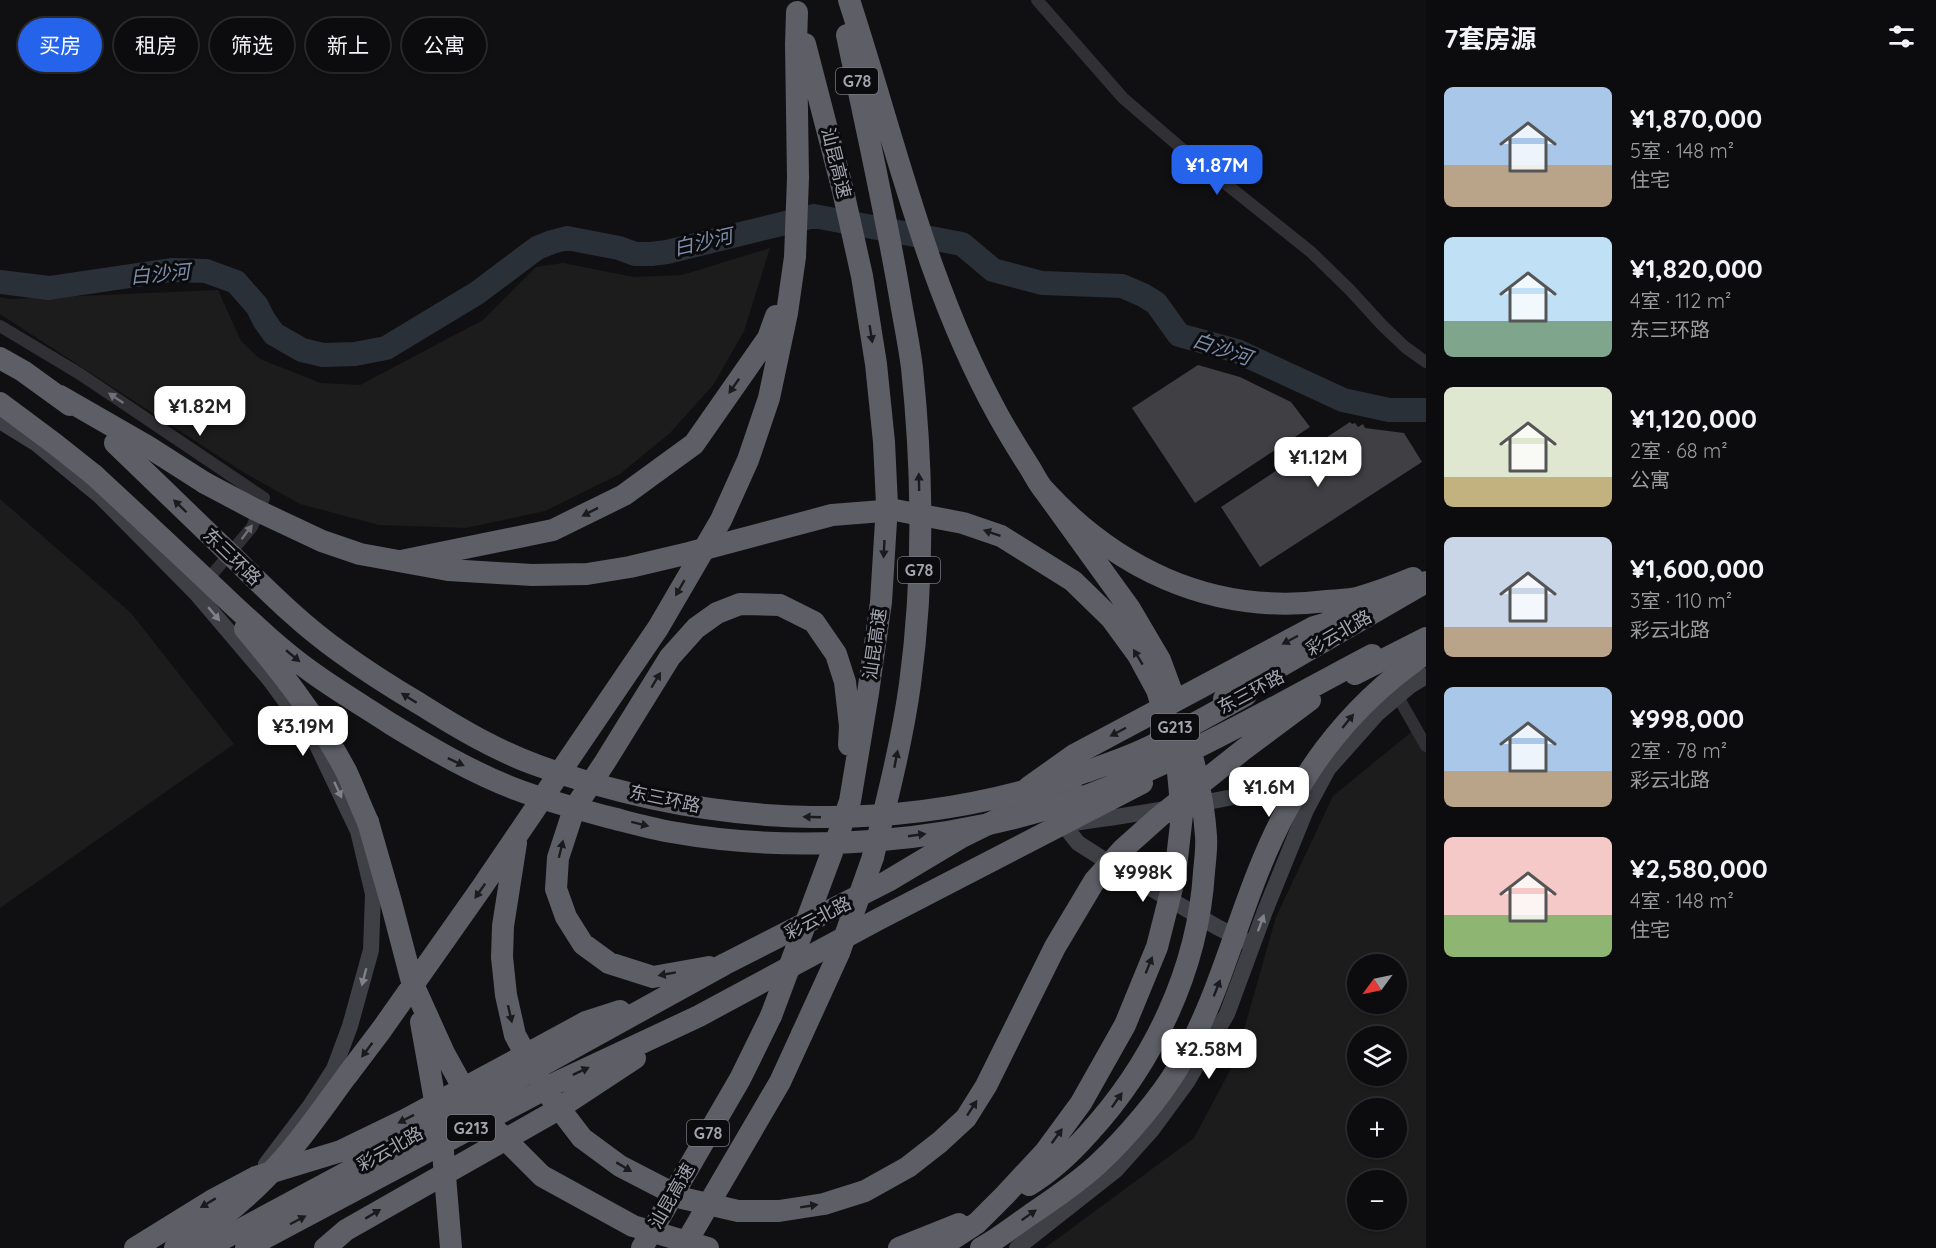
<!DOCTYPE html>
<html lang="zh">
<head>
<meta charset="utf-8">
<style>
  body { margin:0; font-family:Quicksand,"Noto Sans SC",sans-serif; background:#1a191b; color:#f1f3f6; height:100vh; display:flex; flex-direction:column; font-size:22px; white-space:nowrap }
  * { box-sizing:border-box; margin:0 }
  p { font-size:20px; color:#9a9b9d }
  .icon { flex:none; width:33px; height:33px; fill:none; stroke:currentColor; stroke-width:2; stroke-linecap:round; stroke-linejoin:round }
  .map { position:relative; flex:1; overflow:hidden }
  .panel { display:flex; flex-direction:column; background:#0c0b0d; width:510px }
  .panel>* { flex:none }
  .guide { position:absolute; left:18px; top:18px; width:570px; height:54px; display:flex; gap:12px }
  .needle { width:39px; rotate:237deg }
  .controls { position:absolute; left:1347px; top:954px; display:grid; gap:12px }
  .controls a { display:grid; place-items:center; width:60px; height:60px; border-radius:50%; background:#0c0b0d; box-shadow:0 2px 4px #0004,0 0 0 2px #2c2b2e; font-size:30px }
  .price { position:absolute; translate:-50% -51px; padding:0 14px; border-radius:12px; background:#fff; color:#222; font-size:20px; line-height:39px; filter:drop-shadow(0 2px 3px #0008) }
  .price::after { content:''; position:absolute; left:50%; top:36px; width:18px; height:14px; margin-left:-9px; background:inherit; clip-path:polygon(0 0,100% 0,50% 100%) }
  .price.on { background:#2563eb; color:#fff }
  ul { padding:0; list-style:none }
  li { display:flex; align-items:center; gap:18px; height:150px; padding:0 18px }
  li span { display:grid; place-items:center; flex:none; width:168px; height:120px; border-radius:9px; color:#555 }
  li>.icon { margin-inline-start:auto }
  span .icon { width:72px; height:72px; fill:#fffc; stroke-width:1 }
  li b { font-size:26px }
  h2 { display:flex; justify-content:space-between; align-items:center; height:72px; padding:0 18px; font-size:26px }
  .chip { padding:0 21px; border-radius:27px; background:#0c0b0d; box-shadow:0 2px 4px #0004,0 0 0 2px #2c2b2e; font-size:21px; line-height:54px }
  .chip.on { background:#2563eb; color:#fff }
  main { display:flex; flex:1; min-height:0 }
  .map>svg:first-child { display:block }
  .built { fill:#1c1c1d; fill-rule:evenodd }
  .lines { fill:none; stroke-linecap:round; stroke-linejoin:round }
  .river { stroke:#2a3038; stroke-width:24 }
  .building { fill:#3f3f44 }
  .street { stroke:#313135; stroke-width:12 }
  .secondary { stroke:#3f4045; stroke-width:16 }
  .highway { stroke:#5d5e66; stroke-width:22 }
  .highway-bridge { stroke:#5d5e66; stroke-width:22 }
  .oneway { fill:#1b1b1e }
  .oneway2 { fill:#6f7079 }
  .oneway3 { fill:#7f818b }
  .labels { text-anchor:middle; stroke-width:6; stroke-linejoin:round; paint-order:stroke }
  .shield { fill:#0b0a0c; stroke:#75767f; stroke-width:1.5 }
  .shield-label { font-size:16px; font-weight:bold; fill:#a2a4b0 }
  .street-label { font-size:18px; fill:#a2a4b0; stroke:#0b0a0c }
  .water-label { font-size:20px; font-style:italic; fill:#7a8daa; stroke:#0b0a0c }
</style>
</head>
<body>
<main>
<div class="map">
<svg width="1426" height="1248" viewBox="0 0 1426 1248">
  <rect width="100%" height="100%" fill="#100f11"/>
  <path class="built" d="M770 248 744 331 714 384 670 433 620 474 545 511 466 528 379 525 300 504 243 472 0 314V297L10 299 218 290 241 341 260 359 321 383 360 385 483 320 536 267 563 263 634 277 682 275Z
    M0 499 131 613 234 744 0 908Z
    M1415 729 1426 744V1248H1045L1194 1138 1235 1061 1276 917 1333 796ZM1358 964H1396V1004H1358ZM1358 1036H1396V1076H1358ZM1358 1108H1396V1148H1358ZM1358 1180H1396V1220H1358Z"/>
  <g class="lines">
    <path class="river" d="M0 282 49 288 171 270 206 271 236 282 257 306 264 320 274 334 302 350 323 355 355 354 386 348 477 293 537 248 552 242 567 238 619 248 635 254H651L667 252 814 216 962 244 993 270 1042 283 1122 286 1143 295 1156 303 1179 335 1237 351 1343 400 1389 410H1426"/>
  </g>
  <path class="building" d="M1198 365 1240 377 1291 402 1310 427 1195 503 1132 408Z
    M1350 422 1352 424 1355 423 1358 427 1363 424 1365 428 1404 433 1422 462 1260 567 1221 507Z"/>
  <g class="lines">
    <path class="street" d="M1037 0 1123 98 1181 148 1311 252 1350 290 1382 325 1405 347 1426 362
      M0 326 80 374 264 498 252 527 205 583
      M1398 697 1426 746"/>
    <path class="secondary" d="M0 421 37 444 100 496 196 593 270 680 316 743 358 831 373 894 371 950 350 1026 334 1069 310 1106 266 1164
      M1072 823C1115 818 1158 810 1201 803 1240 796 1271 791 1308 777
      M1063 824 1078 843 1125 873 1217 927 1245 941
      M1017 1248 1116 1170 1151 1131 1187 1082 1227 1014 1265 911 1306 810 1328 769 1377 714 1410 686 1426 676"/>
    <path class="highway" d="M849 0C895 140 926 285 998 415 1008 433 1019 451 1030 468 1035 476 1039 485 1045 491 1079 528 1120 559 1166 579 1217 601 1272 608 1327 601 1338 600 1350 600 1360 597 1378 592 1396 585 1413 578
      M847 35C865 122 885 209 900 297 904 321 909 344 912 368 923 473 924 580 910 684 902 742 887 800 873 857
      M805 44 843 191 862 276 876 364 884 442 887 505 881 602 868 693 850 801 834 847
      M0 358 23 371 70 405
      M60 396 147 446 205 483
      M0 403 55 444 94 475
      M401 561 553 530 624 495 694 444 768 338 776 316
      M1355 674 1426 638
      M1224 699 1426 582
      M1029 787 1074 755 1314 627 1351 616
      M368 822 391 902 412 982
      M502 957 503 926 516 843
      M709 967 653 977 609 963 583 944 566 917 556 889 558 858 574 809 605 762 670 657 696 628 717 613 740 604 780 605 814 622 836 654 845 682 850 726 849 745
      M348 1074 382 1029 482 887 658 628 721 520 748 460 769 398 787 313 795 257 798 178 796 44 797 12
      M135 1248 211 1201 256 1177 341 1151 405 1120 586 1022 620 1011
      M206 1248 385 1152 725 964 888 881 960 838 1071 783
      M246 1248 558 1082 699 1016 877 920 1142 783
      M325 1248 346 1230 550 1114 635 1058
      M642 1248 740 1079 771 1016
      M683 1248 780 1082 802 1034"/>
    <path class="highway-bridge" d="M115 443C153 480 192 517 230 554 265 588 300 624 340 652 366 671 393 688 420 704 458 728 497 751 539 766 717 830 906 836 1085 772 1105 765 1126 758 1145 749 1179 733 1213 713 1246 695
      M94 475C135 513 175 550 215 588 246 617 278 648 313 673 338 691 365 707 391 724 432 749 473 773 518 790 547 801 578 809 608 817 628 822 649 828 671 832 800 855 950 843 1075 800 1179 763 1275 706 1372 655
      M205 483 254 509 322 541 360 554 448 570 532 575 587 574 630 567 689 553 832 515 895 510 963 523 1001 536 1073 581 1111 618 1138 655 1157 690 1176 751 1182 815 1175 876 1157 947 1125 1025 1081 1103 1045 1152 1005 1195 977 1223 939 1248
      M1044 490 1130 609 1160 660 1174 698
      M245 629C282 673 319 720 346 771 354 788 360 805 368 822
      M502 957 506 995 515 1035 529 1061 549 1095 582 1138 620 1166 682 1198 738 1211H779L824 1204 865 1191 908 1167 940 1142 966 1118 986 1086 1055 947 1095 880 1122 850 1159 817 1243 750 1310 700
      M412 982 444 1053 475 1109 542 1176 633 1226 708 1248
      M771 1016 834 847
      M421 1022 442 1140 451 1248
      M802 1034 839 953 873 857
      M1029 1185C1051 1172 1071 1153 1088 1134 1153 1063 1198 970 1204 872 1205 860 1207 848 1206 836 1204 803 1196 769 1187 738
      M175 1248C216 1225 253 1194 284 1158 307 1132 327 1102 348 1074
      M899 1248 959 1224
      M981 1248C998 1239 1014 1226 1030 1215 1053 1199 1078 1183 1099 1163 1125 1139 1161 1097 1179 1066 1215 1005 1232 937 1258 872 1294 781 1344 709 1426 653"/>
  </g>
  <defs><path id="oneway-solid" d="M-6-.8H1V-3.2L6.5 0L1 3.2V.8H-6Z" transform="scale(1.5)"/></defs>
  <g class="oneway">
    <use href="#oneway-solid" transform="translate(871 334) rotate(81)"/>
    <use href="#oneway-solid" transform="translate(734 386) rotate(125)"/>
    <use href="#oneway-solid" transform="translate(919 482) rotate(-91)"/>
    <use href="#oneway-solid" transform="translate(180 506) rotate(-136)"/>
    <use href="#oneway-solid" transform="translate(590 512) rotate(153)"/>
    <use href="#oneway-solid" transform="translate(992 533) rotate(-161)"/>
    <use href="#oneway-solid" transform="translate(884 549) rotate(93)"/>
    <use href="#oneway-solid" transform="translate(680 588) rotate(120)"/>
    <use href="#oneway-solid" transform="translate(1290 640) rotate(152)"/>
    <use href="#oneway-solid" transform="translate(293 656) rotate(40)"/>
    <use href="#oneway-solid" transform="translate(1138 657) rotate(-121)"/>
    <use href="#oneway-solid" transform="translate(656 680) rotate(-59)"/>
    <use href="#oneway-solid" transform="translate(409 698) rotate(-148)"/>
    <use href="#oneway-solid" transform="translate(1348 721) rotate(-51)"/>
    <use href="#oneway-solid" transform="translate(1118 732) rotate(152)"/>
    <use href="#oneway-solid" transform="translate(896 759) rotate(-79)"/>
    <use href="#oneway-solid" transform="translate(456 762) rotate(25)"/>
    <use href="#oneway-solid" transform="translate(812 817) rotate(-178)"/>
    <use href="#oneway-solid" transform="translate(640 824) rotate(14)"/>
    <use href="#oneway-solid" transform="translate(917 835) rotate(-8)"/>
    <use href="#oneway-solid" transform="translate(561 849) rotate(-76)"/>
    <use href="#oneway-solid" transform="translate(480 891) rotate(125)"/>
    <use href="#oneway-solid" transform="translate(1149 965) rotate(-68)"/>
    <use href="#oneway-solid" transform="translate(667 974) rotate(170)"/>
    <use href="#oneway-solid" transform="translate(1217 988) rotate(-69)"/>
    <use href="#oneway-solid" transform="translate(510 1014) rotate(77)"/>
    <use href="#oneway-solid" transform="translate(367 1050) rotate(127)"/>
    <use href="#oneway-solid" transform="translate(581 1071) rotate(-25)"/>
    <use href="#oneway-solid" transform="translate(1117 1100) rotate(-55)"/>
    <use href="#oneway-solid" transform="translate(972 1108) rotate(-57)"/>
    <use href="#oneway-solid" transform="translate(406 1119) rotate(153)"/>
    <use href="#oneway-solid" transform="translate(1057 1136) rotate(-54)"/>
    <use href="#oneway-solid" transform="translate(624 1167) rotate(31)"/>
    <use href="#oneway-solid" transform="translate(208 1203) rotate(149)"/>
    <use href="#oneway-solid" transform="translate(809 1206) rotate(-9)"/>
    <use href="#oneway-solid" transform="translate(373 1214) rotate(-31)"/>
    <use href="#oneway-solid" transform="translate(1029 1215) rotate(-35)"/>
    <use href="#oneway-solid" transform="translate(298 1220) rotate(-28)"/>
  </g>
  <g class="oneway2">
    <use href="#oneway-solid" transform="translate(116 398) rotate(-146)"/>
    <use href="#oneway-solid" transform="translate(247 532) rotate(-53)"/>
  </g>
  <g class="oneway3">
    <use href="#oneway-solid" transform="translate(214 614) rotate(50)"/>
    <use href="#oneway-solid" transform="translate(338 790) rotate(65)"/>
    <use href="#oneway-solid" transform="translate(1261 923) rotate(-70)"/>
    <use href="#oneway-solid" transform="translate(364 977) rotate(105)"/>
  </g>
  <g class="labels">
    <g class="shield">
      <rect x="836" y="68" width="42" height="26" rx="4.5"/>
      <rect x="898" y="557" width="42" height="26" rx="4.5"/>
      <rect x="1151" y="714" width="48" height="26" rx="4.5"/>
      <rect x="447" y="1115" width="48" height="26" rx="4.5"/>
      <rect x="687" y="1120" width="42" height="26" rx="4.5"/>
    </g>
    <g class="shield-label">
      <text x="857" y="87">G78</text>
      <text x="919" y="576">G78</text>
      <text x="1175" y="733">G213</text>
      <text x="471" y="1134">G213</text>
      <text x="708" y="1139">G78</text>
    </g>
    <g class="street-label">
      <text transform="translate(836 163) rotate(76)" y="6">汕昆高速</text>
      <text transform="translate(232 557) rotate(44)" y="6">东三环路</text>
      <text transform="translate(1339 633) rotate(-30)" y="6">彩云北路</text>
      <text transform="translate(875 644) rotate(-82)" y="6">汕昆高速</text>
      <text transform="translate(1251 692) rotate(-28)" y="6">东三环路</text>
      <text transform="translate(665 799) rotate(12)" y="6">东三环路</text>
      <text transform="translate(818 918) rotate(-27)" y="6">彩云北路</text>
      <text transform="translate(390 1149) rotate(-29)" y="6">彩云北路</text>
      <text transform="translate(672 1196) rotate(-60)" y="6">汕昆高速</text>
    </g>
    <g class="water-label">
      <text transform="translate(703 242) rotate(-13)" y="7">白沙河</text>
      <text transform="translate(160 274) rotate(-5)" y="7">白沙河</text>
      <text transform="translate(1222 349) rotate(19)" y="7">白沙河</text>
    </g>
  </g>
</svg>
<div class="controls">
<a><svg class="needle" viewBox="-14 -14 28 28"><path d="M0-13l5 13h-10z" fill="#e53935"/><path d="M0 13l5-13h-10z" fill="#9a9b9d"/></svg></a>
<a><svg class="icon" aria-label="layers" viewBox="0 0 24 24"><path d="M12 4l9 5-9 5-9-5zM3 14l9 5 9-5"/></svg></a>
<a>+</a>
<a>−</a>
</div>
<b class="price on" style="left:1217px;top:196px">¥1.87M</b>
<b class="price" style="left:200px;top:437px">¥1.82M</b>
<b class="price" style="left:1318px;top:488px">¥1.12M</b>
<b class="price" style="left:303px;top:757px">¥3.19M</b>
<b class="price" style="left:1269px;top:818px">¥1.6M</b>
<b class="price" style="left:1143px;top:903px">¥998K</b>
<b class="price" style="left:1209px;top:1080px">¥2.58M</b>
<div class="guide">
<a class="chip on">买房</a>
<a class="chip">租房</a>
<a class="chip">筛选</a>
<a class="chip">新上</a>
<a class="chip">公寓</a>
</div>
</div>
<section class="panel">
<h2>7套房源<svg class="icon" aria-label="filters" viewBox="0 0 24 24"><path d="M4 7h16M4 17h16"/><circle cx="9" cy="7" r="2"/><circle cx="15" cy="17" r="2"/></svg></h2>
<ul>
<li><span style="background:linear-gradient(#a9c7e8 65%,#b9a48a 0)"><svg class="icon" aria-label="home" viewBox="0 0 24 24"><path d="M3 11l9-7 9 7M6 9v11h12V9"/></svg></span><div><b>¥1,870,000</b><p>5室 · 148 m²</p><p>住宅</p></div></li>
<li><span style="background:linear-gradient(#bfe0f5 70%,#7fa58c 0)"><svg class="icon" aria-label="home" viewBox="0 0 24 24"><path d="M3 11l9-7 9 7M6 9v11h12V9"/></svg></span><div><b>¥1,820,000</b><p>4室 · 112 m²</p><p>东三环路</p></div></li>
<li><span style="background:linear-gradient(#dfe7d0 75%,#c2b280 0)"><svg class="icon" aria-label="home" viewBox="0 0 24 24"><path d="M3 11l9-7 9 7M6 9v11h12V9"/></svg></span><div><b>¥1,120,000</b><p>2室 · 68 m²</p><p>公寓</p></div></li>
<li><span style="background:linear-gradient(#c9d6e8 75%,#b9a48a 0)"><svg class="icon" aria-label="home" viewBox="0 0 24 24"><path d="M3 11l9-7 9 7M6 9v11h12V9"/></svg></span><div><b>¥1,600,000</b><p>3室 · 110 m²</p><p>彩云北路</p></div></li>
<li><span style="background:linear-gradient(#a9c7e8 70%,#b9a48a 0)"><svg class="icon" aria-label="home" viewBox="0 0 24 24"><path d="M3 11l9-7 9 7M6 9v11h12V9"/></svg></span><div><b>¥998,000</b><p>2室 · 78 m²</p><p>彩云北路</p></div></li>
<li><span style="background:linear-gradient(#f6c9c9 65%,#8fb573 0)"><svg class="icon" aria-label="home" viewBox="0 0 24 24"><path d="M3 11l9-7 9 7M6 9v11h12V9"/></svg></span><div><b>¥2,580,000</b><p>4室 · 148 m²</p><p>住宅</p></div></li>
</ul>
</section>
</main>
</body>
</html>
